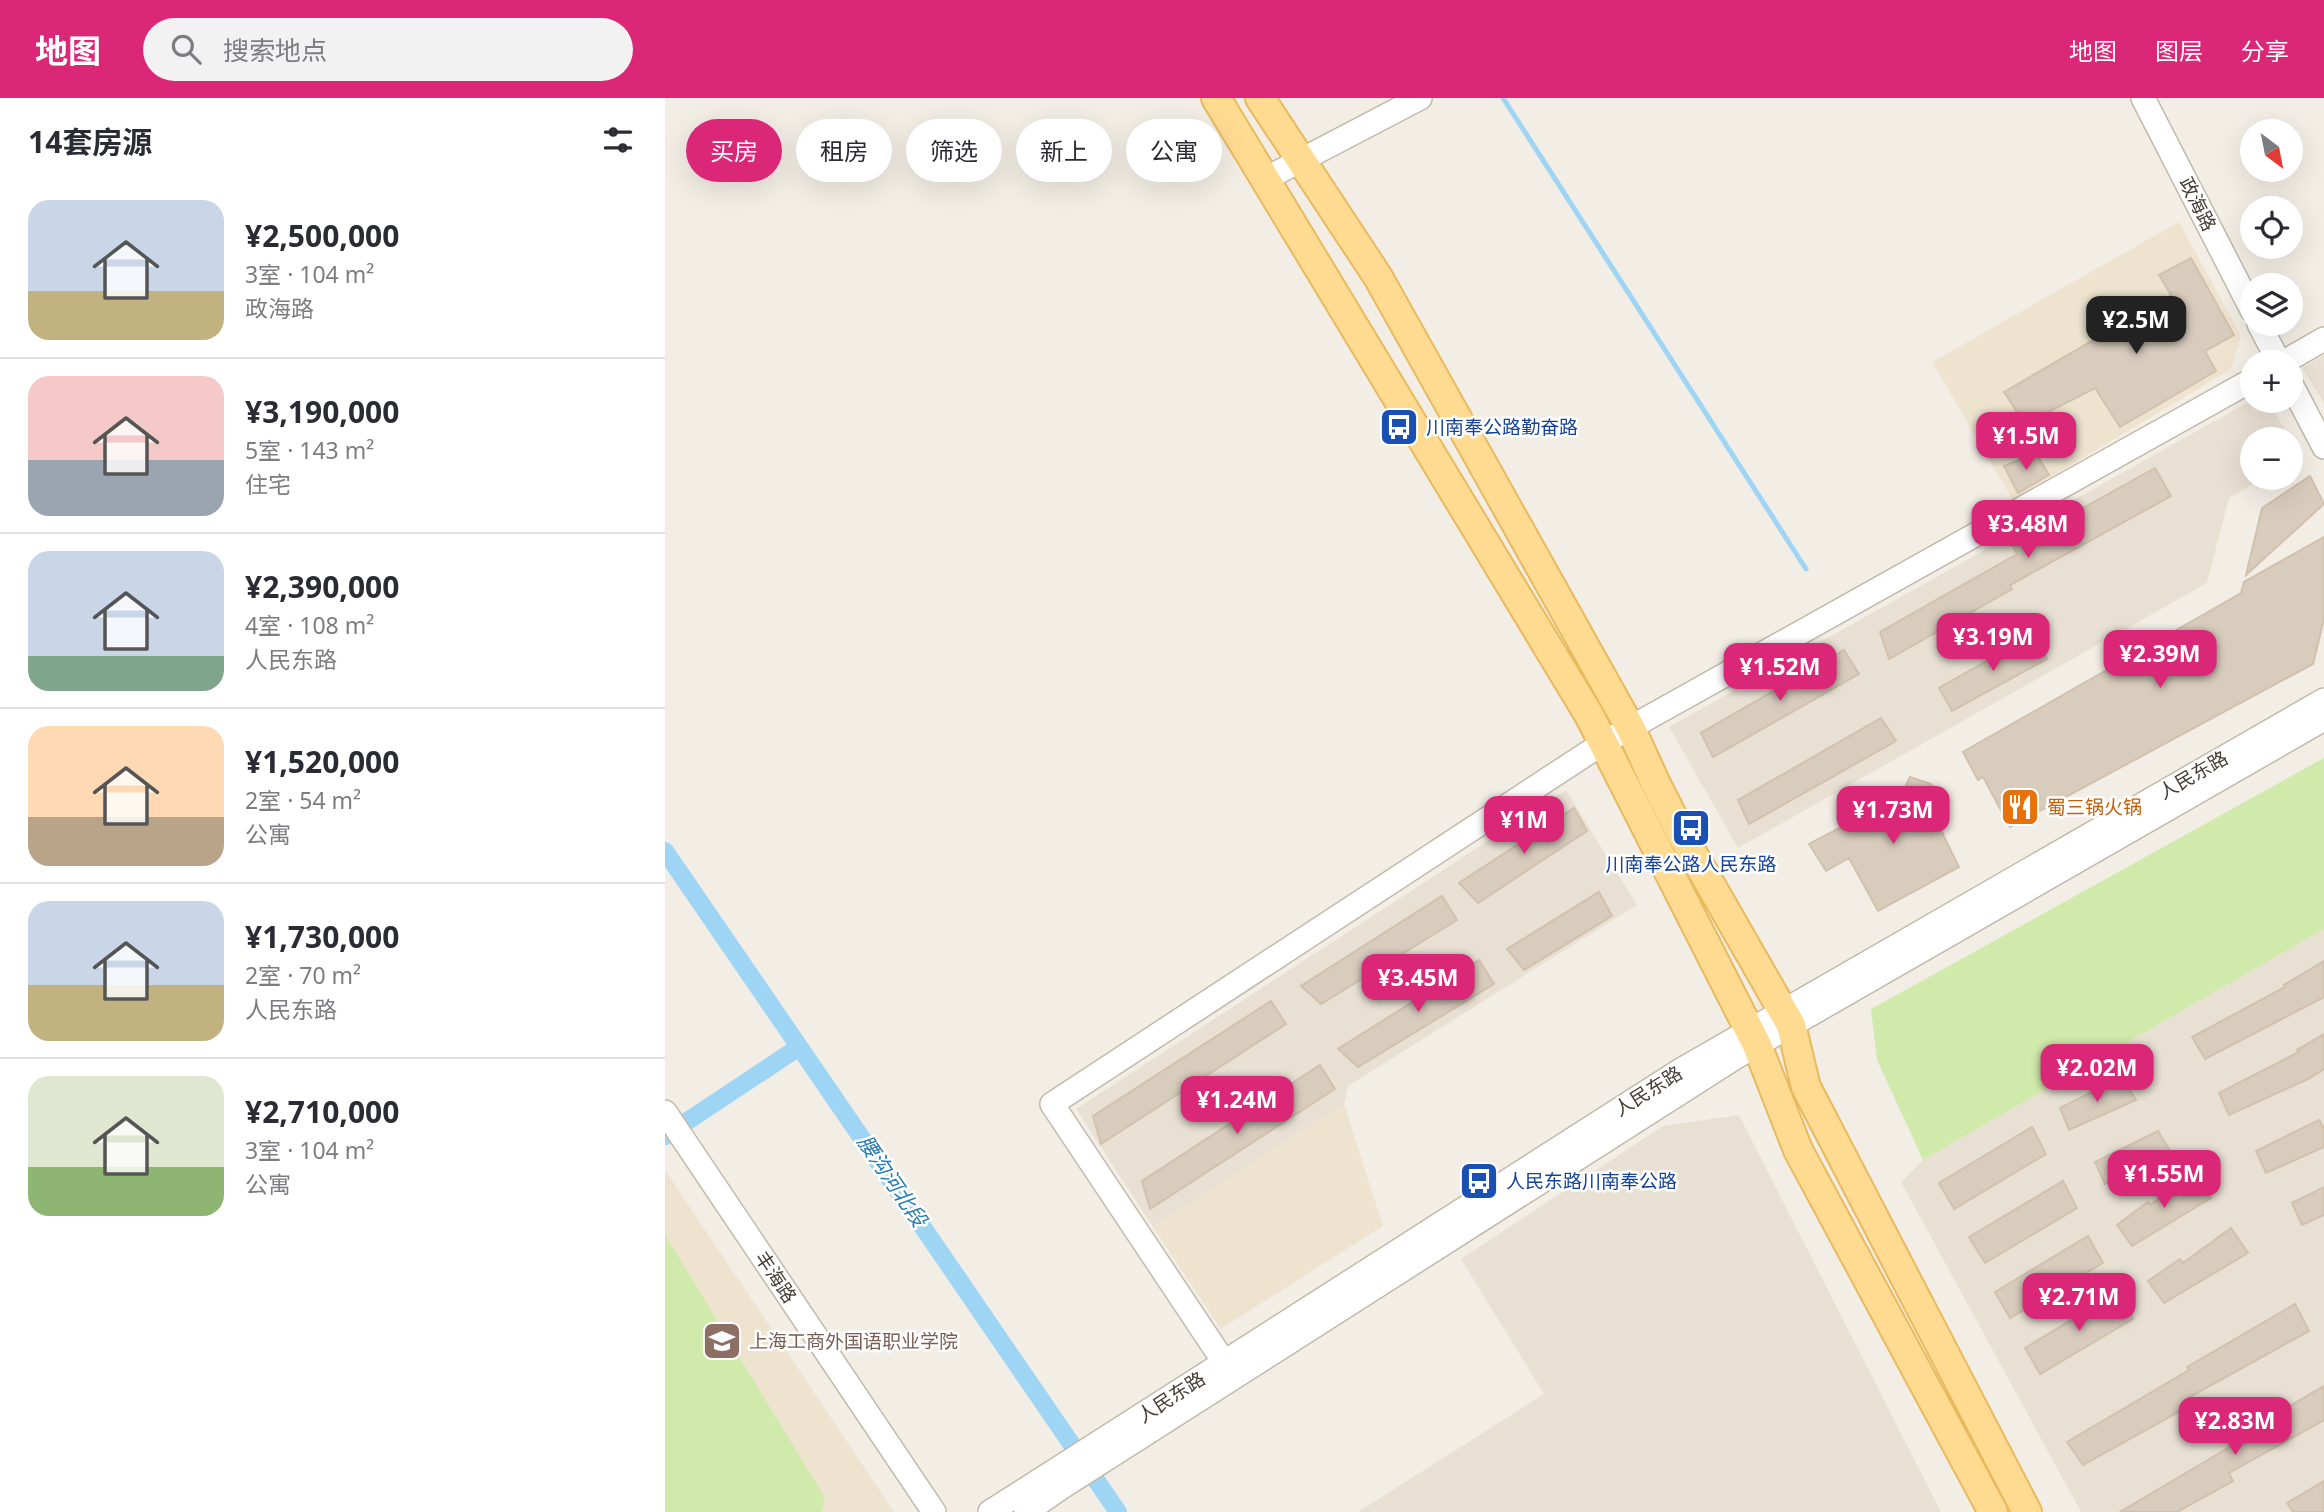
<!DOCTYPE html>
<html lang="zh">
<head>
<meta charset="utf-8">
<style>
  body { margin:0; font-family:"Noto Sans","Noto Sans SC",sans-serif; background:#f2f2f3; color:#2b2b33; height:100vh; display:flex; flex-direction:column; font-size:26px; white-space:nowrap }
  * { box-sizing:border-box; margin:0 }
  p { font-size:23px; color:#7c7c81 }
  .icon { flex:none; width:38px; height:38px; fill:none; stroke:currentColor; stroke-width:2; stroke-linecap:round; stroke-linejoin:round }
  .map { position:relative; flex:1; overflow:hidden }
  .details { display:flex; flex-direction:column; background:#fff; width:665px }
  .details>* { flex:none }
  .guide { position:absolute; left:21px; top:21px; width:665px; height:63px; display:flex; gap:14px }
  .needle { width:46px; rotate:148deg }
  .fabs { position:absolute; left:1575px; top:21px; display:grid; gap:14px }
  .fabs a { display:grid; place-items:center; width:63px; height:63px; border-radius:50%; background:#fff; box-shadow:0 7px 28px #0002; font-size:35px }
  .price { position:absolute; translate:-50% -60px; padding:0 16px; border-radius:14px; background:#db2777; color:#fff; font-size:23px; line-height:46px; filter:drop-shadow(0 2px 4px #0008) }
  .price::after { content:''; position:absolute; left:50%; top:42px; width:21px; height:16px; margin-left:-10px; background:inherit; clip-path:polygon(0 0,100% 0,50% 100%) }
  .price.active { background:#222; color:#fff }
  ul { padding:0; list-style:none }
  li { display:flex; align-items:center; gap:21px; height:175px; padding:0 28px }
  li+li { border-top:2px solid #e1e1e2 }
  li span { display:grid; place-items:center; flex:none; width:196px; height:140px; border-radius:21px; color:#555 }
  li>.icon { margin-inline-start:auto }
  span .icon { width:84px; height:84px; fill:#fffc; stroke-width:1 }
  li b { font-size:30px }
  h2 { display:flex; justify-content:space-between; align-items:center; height:84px; padding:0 28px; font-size:30px }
  .chip { padding:0 24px; border-radius:32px; background:#fff; box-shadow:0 7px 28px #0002; font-size:24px; line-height:63px }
  .chip.active { background:#db2777; color:#fff }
  header { display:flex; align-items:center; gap:42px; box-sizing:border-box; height:98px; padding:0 35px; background:#db2777; color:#fff }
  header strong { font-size:33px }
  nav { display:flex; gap:38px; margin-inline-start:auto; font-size:24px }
  .search { width:490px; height:63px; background:#f2f2f3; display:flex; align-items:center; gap:18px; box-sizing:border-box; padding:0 24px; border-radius:38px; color:#7c7c81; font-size:26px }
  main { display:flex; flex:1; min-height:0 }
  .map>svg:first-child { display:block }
  .residential { fill:#e8e0d3 }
  .education { fill:#ede3ce }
  .green { fill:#d0eaab }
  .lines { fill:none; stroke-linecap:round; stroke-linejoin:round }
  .stream { stroke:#9ed4f4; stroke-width:5 }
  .canal { stroke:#9ed4f4; stroke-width:18 }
  .building { fill:#d8ccbd; stroke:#d1c1ad; stroke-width:2 }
  .minor-casing { stroke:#c2b9aa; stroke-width:26 }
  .major-casing { stroke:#e9b95d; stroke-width:32 }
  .minor { stroke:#fff; stroke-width:23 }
  .major { stroke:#ffdb92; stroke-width:28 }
  .labels { text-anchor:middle; stroke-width:5; stroke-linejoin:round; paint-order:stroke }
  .street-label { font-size:19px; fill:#463e34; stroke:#fff }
  .transit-label { font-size:19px; fill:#164399; stroke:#fff; text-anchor:start }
  .food-label { font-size:19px; fill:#c56008; stroke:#fff; text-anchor:start }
  .education-label { font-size:19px; fill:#785e54; stroke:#fff; text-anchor:start }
  .water-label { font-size:21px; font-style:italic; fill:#277baf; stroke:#fff }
</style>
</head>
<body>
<header>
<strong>地图</strong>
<div class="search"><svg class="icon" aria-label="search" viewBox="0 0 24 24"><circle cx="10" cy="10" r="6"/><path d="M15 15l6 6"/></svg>搜索地点</div>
<nav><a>地图</a><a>图层</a><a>分享</a></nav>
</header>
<main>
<section class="details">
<h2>14套房源<svg class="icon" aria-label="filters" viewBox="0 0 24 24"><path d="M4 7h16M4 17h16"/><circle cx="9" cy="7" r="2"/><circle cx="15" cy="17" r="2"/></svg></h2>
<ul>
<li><span style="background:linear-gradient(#c9d6e8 65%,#c2b280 0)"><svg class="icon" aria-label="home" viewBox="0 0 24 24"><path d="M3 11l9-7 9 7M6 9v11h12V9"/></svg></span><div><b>¥2,500,000</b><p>3室 · 104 m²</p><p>政海路</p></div></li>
<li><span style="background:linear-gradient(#f6c9c9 60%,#9aa5b1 0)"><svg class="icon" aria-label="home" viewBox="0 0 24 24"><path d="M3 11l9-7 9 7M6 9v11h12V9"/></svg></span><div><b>¥3,190,000</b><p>5室 · 143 m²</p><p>住宅</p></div></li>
<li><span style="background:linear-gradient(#c9d6e8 75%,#7fa58c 0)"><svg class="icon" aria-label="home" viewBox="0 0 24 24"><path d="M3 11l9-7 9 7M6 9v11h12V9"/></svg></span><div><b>¥2,390,000</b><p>4室 · 108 m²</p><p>人民东路</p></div></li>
<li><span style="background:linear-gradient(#ffd9b3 65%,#b9a48a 0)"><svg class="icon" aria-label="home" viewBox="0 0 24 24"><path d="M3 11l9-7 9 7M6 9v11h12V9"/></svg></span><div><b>¥1,520,000</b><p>2室 · 54 m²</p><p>公寓</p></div></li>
<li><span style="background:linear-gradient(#c9d6e8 60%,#c2b280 0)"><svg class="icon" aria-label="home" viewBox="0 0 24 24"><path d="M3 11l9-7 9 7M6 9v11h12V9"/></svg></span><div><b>¥1,730,000</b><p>2室 · 70 m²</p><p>人民东路</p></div></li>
<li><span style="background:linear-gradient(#dfe7d0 65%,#8fb573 0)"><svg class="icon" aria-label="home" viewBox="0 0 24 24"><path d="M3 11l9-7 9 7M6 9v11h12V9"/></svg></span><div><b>¥2,710,000</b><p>3室 · 104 m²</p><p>公寓</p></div></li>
</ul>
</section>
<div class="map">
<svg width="1659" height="1414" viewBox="0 0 1659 1414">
  <rect width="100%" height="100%" fill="#f3eee5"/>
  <path class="residential" d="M1659 257V305L1637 270Z
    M1587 302 1604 303 1625 341H1587V380H1598L1564 400 1542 485 1073 750 1004 629Z
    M901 692 972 807 683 988 679 1006 488 1129 411 1011Z
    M1659 831V1414H1416L1236 1084 1258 1062Z
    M1074 1017 1276 1414H693L879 1296 796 1161 998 1028Z"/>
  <path class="education" d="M1514 124 1576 238 1566 271 1348 402 1267 264Z
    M679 1006 718 1128 556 1231 488 1129Z
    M0 1072 229 1414H0Z"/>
  <path class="green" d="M1659 660V831L1258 1062 1212 962 1206 911Z
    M0 1137 160 1400 156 1414H0Z"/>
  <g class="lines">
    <path class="stream" d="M838 0 1141 471"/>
    <path class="canal" d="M0 753 453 1414
      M0 1038 134 949"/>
  </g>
  <path class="building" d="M1526 160 1569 237 1540 253 1551 273 1455 329 1430 290 1360 326 1339 294 1506 197 1494 177Z
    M1371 355 1384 377 1353 395 1339 368Z
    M1490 370 1506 398 1345 487 1347 491 1224 561 1215 534 1352 456 1348 449Z
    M1645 378 1659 406 1581 477 1597 410Z
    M1659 439V521L1648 566 1345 729 1318 679 1313 682 1298 654 1576 495 1579 484Z
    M1368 537 1382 561 1287 613 1274 590Z
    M1179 552 1194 576 1048 659 1036 635Z
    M1216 620 1231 643 1084 726 1073 702Z
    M1245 679 1266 686 1279 705 1266 712 1294 769 1213 813 1184 760 1161 773 1144 746 1236 698Z
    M909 710 922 733 813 805 794 785Z
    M934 794 947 818 859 872 842 851Z
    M777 798 792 822 656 906 636 888Z
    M814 862 829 886 693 969 673 951Z
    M1659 863V899L1540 961 1527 939 1620 889 1619 887Z
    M606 903 621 926 436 1046 428 1018Z
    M1659 936V971L1643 981 1564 1017 1554 995 1634 954 1632 952Z
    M655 967 670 991 485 1111 477 1083Z
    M1457 979 1471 1002 1404 1032 1395 1010Z
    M1654 1022 1659 1030V1049L1601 1075 1591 1053Z
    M1367 1029 1381 1056 1289 1111 1274 1085Z
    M1493 1033 1507 1056 1440 1086 1430 1064Z
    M1530 1075 1546 1100 1467 1148 1452 1127 1483 1104 1485 1107Z
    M1398 1083 1412 1110 1320 1165 1304 1139Z
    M1659 1089V1117L1637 1127 1627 1105Z
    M1566 1130 1583 1155 1499 1205 1483 1183 1515 1161 1518 1165Z
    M1423 1138 1438 1165 1345 1220 1330 1194Z
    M1453 1194 1468 1221 1375 1276 1360 1250Z
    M1630 1206 1644 1233 1521 1301 1524 1308 1418 1367 1402 1344 1524 1272 1522 1269Z
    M1659 1288V1322L1564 1375 1568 1383 1512 1414H1455L1568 1347 1565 1343Z
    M1659 1383V1414H1628L1622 1405Z"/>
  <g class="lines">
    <g class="minor-casing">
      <path id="minor" d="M1478 0 1587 212
        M600 81 755 0
        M1594 226 1614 264
        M1619 264 1659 241
        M1626 286 1659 349
        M0 1014 269 1414
        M569 1279 387 1006 938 645 1587 282
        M325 1414 1016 972 1659 602
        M361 1414 397 1389 1071 959 1659 621"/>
    </g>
    <g class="major-casing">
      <path id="major" d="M551 0 924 617 1092 947 1133 1052 1328 1414
        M595 0 713 179 966 631 991 686 1017 737 1126 927 1141 989 1362 1414"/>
    </g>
    <use href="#minor" class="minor"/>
    <use href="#major" class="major"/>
  </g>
  <defs>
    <g id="bus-square" transform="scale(2.0125)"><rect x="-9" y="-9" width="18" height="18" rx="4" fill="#1a4fb4" stroke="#fff"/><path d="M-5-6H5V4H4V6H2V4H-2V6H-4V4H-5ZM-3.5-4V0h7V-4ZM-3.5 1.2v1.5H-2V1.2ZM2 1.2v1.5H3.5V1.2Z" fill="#fff"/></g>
    <g id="restaurant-square" transform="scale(2.0125)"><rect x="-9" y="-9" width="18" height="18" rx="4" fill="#e8710a" stroke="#fff"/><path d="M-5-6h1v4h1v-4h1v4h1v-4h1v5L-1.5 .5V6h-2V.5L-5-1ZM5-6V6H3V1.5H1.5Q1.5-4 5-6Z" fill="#fff"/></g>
    <g id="university-square" transform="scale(2.0125)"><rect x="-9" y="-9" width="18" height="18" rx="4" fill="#8d6e63" stroke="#fff"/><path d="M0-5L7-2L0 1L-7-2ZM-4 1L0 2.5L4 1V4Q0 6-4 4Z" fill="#fff"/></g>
  </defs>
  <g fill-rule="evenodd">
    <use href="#bus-square" x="734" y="329"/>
    <use href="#restaurant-square" x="1355" y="709"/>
    <use href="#bus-square" x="1026" y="730"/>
    <use href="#bus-square" x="814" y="1083"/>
    <use href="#university-square" x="57" y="1243"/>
  </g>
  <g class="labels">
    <g class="street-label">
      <text transform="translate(1533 106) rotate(63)" y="7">政海路</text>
      <text transform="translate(1528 677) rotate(-30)" y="7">人民东路</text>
      <text transform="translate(983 993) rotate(-32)" y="7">人民东路</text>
      <text transform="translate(111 1179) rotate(56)" y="7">丰海路</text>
      <text transform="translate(506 1299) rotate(-33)" y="7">人民东路</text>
    </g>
    <g class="transit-label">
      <text x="761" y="336">川南奉公路勤奋路</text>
      <text x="1026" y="773" text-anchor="middle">川南奉公路人民东路</text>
      <text x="841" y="1090">人民东路川南奉公路</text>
    </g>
    <g class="food-label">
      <text x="1382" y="716">蜀三锅火锅</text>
    </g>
    <g class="education-label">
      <text x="84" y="1250">上海工商外国语职业学院</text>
    </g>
    <g class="water-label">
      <text transform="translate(227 1083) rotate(56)" y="7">腰沟河北段</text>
    </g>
  </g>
</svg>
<div class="fabs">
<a><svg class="needle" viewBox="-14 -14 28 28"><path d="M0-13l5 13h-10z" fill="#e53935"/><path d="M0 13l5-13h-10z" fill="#7c7c81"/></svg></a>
<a><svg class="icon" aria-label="locate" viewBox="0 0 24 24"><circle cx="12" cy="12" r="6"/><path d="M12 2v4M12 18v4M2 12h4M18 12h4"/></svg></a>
<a><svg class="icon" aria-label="layers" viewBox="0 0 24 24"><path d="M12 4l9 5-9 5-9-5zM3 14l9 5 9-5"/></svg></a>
<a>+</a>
<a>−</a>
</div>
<b class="price active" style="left:1471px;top:258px">¥2.5M</b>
<b class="price" style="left:1361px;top:374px">¥1.5M</b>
<b class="price" style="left:1363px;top:462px">¥3.48M</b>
<b class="price" style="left:1328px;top:575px">¥3.19M</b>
<b class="price" style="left:1495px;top:592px">¥2.39M</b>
<b class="price" style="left:1115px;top:605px">¥1.52M</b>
<b class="price" style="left:1228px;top:748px">¥1.73M</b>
<b class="price" style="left:859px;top:758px">¥1M</b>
<b class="price" style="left:753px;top:916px">¥3.45M</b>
<b class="price" style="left:1432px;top:1006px">¥2.02M</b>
<b class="price" style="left:572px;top:1038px">¥1.24M</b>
<b class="price" style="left:1499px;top:1112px">¥1.55M</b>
<b class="price" style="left:1414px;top:1235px">¥2.71M</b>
<b class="price" style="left:1570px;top:1359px">¥2.83M</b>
<div class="guide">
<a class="chip active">买房</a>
<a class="chip">租房</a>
<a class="chip">筛选</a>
<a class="chip">新上</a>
<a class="chip">公寓</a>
</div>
</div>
</main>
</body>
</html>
